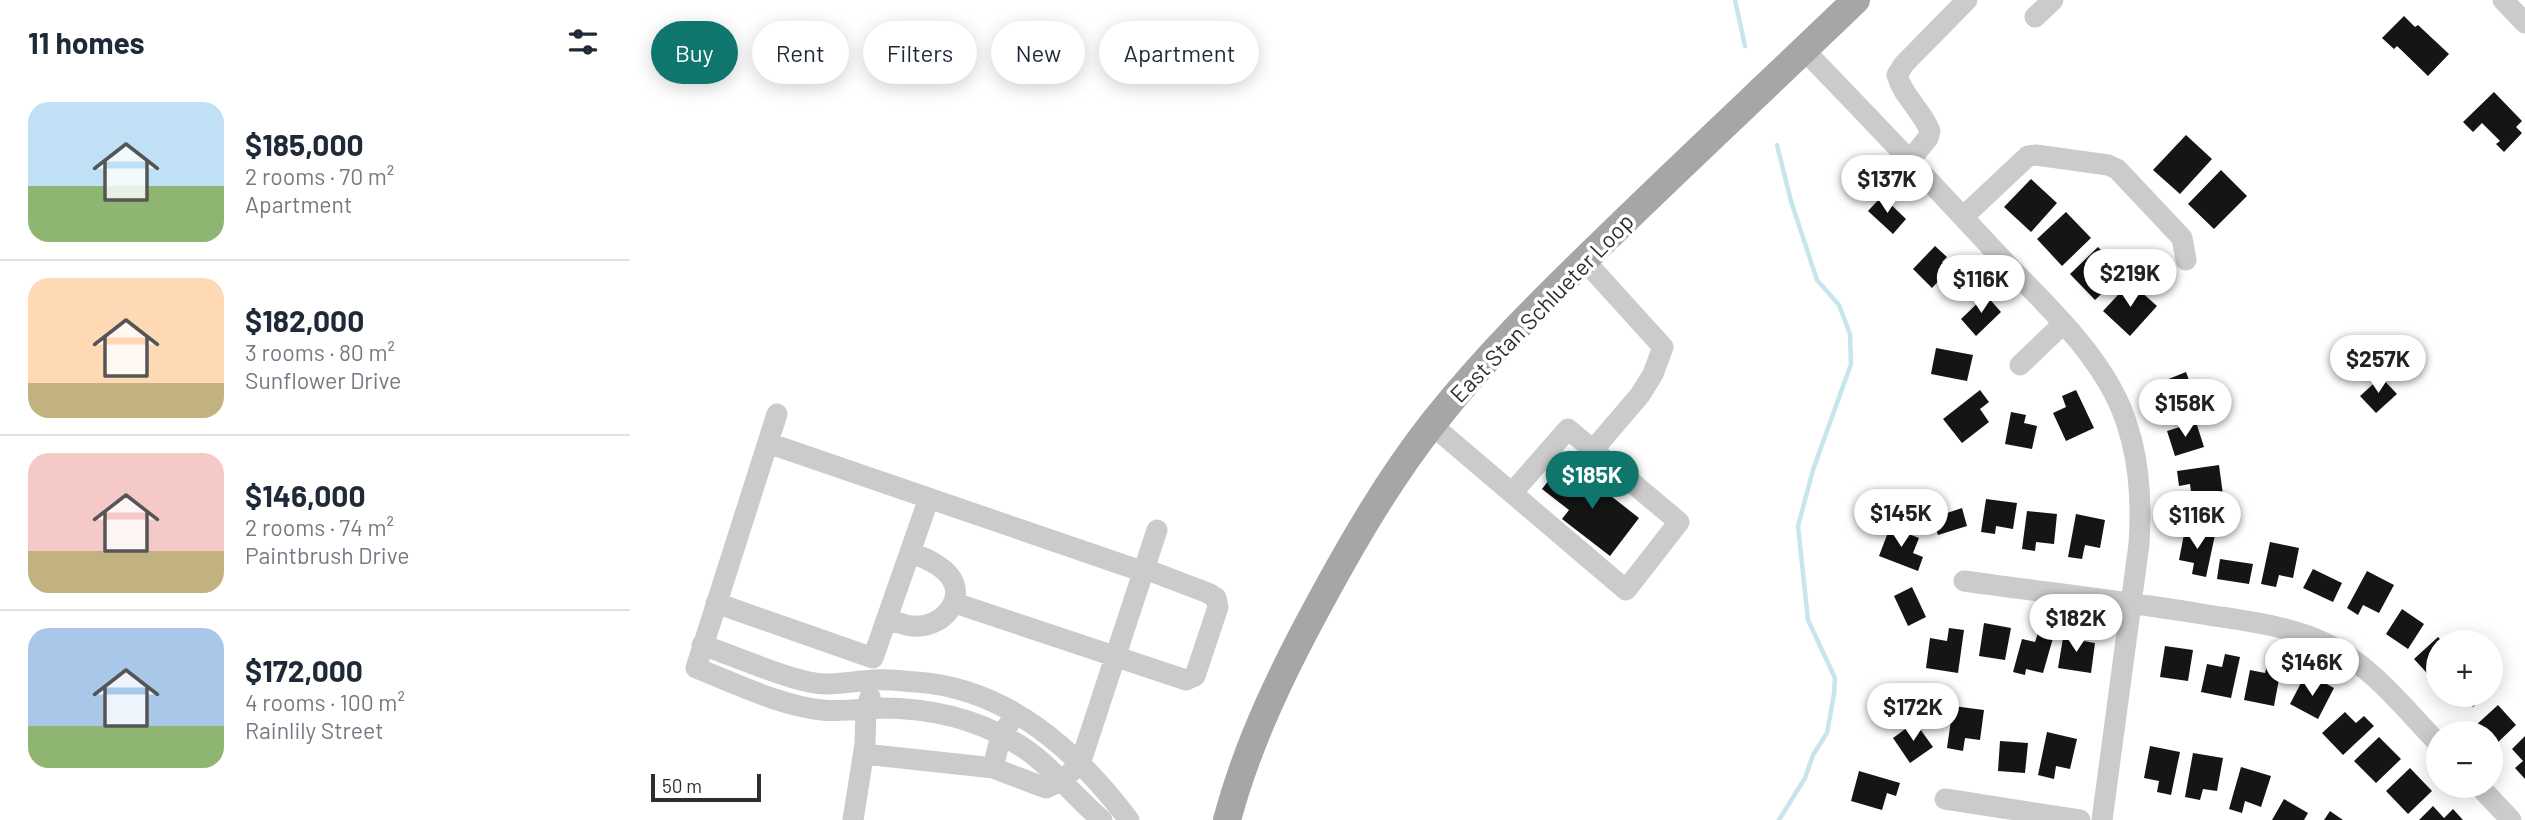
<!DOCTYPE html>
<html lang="en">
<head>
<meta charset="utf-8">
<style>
  body { margin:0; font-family:Barlow,sans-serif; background:#f2f2f3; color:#1f2937; height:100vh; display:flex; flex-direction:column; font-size:26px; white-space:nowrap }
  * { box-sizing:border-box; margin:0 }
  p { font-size:23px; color:#747a83 }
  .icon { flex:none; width:38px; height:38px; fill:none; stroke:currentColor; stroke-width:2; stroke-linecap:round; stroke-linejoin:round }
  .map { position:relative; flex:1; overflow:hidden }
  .sheet { display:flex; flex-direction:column; background:#fff; width:630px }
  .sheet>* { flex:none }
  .banner { position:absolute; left:21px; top:21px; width:665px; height:63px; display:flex; gap:14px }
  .buttons { position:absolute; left:1796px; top:630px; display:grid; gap:14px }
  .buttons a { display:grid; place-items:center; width:77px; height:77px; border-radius:50%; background:#fff; box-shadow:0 4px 18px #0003; font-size:35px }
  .scale { position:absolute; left:21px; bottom:18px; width:110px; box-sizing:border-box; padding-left:7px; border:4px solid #2e2e2e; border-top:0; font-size:19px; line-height:24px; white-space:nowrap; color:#2e2e2e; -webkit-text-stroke:5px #fff; paint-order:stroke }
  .price { position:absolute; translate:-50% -60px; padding:0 16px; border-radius:24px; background:#fff; color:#222; font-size:23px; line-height:46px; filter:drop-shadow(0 2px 4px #0008) }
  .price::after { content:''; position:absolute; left:50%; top:42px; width:21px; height:16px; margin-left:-10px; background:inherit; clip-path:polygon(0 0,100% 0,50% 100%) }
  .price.current { background:#0f766e; color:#fff }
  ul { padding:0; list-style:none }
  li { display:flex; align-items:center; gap:21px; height:175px; padding:0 28px }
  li+li { border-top:2px solid #e0e1e3 }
  li span { display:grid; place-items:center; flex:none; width:196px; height:140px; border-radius:21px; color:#555 }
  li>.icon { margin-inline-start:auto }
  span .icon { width:84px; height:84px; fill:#fffc; stroke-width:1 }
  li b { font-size:30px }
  h2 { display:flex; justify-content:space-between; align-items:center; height:84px; padding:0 28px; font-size:30px }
  .pill { padding:0 24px; border-radius:32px; background:#fff; box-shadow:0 4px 18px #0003; font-size:24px; line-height:63px }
  .pill.current { background:#0f766e; color:#fff }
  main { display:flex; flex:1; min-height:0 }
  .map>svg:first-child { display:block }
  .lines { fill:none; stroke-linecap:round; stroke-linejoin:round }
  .stream { stroke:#c6e5ed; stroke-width:4.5 }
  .building { fill:#151515 }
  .minor { stroke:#cbcbcb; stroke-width:21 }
  .major { stroke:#a6a6a6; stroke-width:28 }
  .labels { text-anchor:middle; stroke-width:7; stroke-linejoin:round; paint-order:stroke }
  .street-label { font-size:23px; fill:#2e2e2e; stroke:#fff }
</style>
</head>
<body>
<main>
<section class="sheet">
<h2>11 homes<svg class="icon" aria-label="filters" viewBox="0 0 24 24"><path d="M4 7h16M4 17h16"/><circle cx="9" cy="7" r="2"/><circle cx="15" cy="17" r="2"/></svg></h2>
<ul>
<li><span style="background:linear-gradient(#bfe0f5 60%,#8fb573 0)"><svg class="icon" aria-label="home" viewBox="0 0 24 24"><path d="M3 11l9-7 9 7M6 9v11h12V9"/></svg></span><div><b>$185,000</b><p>2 rooms · 70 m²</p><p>Apartment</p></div></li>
<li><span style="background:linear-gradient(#ffd9b3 75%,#c2b280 0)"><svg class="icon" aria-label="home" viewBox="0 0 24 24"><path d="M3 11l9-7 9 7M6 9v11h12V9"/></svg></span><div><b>$182,000</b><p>3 rooms · 80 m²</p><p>Sunflower Drive</p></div></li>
<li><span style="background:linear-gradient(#f6c9c9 70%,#c2b280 0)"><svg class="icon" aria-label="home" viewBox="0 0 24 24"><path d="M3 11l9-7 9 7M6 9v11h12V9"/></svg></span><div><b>$146,000</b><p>2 rooms · 74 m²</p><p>Paintbrush Drive</p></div></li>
<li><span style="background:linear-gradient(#a9c7e8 70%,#8fb573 0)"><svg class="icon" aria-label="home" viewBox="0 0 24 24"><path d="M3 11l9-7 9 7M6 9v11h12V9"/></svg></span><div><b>$172,000</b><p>4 rooms · 100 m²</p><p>Rainlily Street</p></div></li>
</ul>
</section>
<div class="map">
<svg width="1895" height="820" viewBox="0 0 1895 820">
  <rect width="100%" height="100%" fill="#fff"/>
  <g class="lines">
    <path class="stream" d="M1105 0 1115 46
      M1147 145 1161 201 1187 280 1209 305 1220 334 1221 364 1183 470 1168 526 1178 620 1205 678 1204 694 1197 733 1183 755 1175 778 1149 820"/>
  </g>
  <path class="building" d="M1774 16 1785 27 1788 25 1819 54 1798 76 1767 46 1764 49 1752 38Z
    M1864 92 1892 121 1886 127 1892 133 1874 152 1866 144 1870 141 1852 123 1843 132 1833 122Z
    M1556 135 1582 159 1550 194 1523 170Z
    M1591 170 1617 196 1584 229 1558 204Z
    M1401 179 1427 203 1401 232 1374 207Z
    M1252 196 1276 219 1263 234 1238 211Z
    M1436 212 1461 238 1432 266 1407 239Z
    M1305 246 1317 257 1312 262 1320 269 1302 288 1283 269Z
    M1468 247 1493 273 1465 300 1440 274Z
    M1500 282 1527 306 1500 336 1473 311Z
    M1356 295 1371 312 1346 336 1331 319Z
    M1306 348 1343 355 1337 381 1301 374Z
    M1556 372 1567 402 1534 414 1529 401 1537 398 1531 382Z
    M1751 377 1767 394 1746 413 1730 396Z
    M1350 390 1359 402 1350 409 1359 422 1332 443 1313 419Z
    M1446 390 1464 428 1436 441 1423 413 1436 407 1432 396Z
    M1381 412 1396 415 1394 423 1407 426 1402 449 1375 444Z
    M1566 422 1574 447 1545 456 1537 431Z
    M1589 465 1593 495 1562 499 1560 484 1549 486 1547 471Z
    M929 467 957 488 962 481 1009 518 980 556 932 519 939 510 912 489Z
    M1356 499 1387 503 1383 529 1366 526 1365 534 1351 532Z
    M1332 508 1337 526 1308 535 1302 518Z
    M1397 511 1427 514 1424 544 1406 542 1405 551 1392 549Z
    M1446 514 1475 520 1470 548 1455 545 1452 559 1438 557Z
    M1260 527 1289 538 1283 553 1293 557 1288 571 1249 556Z
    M1555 529 1585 535 1576 577 1562 574 1564 563 1549 560Z
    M1640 542 1669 548 1663 578 1649 575 1646 587 1631 584Z
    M1590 559 1623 564 1619 584 1587 579Z
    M1683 569 1712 583 1703 602 1673 588Z
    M1737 571 1764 585 1749 613 1733 605 1728 615 1717 608Z
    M1282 587 1296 617 1278 626 1264 596Z
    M1772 609 1794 624 1778 649 1756 634Z
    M1354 623 1381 628 1375 660 1349 656Z
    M1410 627 1425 631 1413 673 1396 669 1395 675 1383 672 1392 639 1405 642Z
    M1319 628 1334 630 1328 673 1296 668 1300 638 1317 641Z
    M1434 632 1448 634 1447 640 1465 643 1461 673 1428 668Z
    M1808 637 1813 642H1808V681L1806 683 1784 659Z
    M1535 646 1563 650 1558 681 1530 677Z
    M1595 654 1610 657 1601 698 1571 692 1577 664 1592 667Z
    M1638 661 1652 663 1644 706 1614 700 1620 670 1635 673Z
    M1672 681 1687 689 1691 681 1704 688 1688 719 1660 704Z
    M1816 695H1856L1843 707 1832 695 1824 703Z
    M1868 705 1886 725 1864 746 1860 742V733H1852L1845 726Z
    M1323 706 1354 710 1350 740 1335 738 1333 751 1317 748Z
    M1715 712 1726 723 1734 716 1744 726 1713 755 1692 733Z
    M1285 722 1303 747 1280 763 1263 738Z
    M1417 732 1447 739 1440 769 1426 766 1424 779 1408 775Z
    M1895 736V779L1885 768 1893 761 1882 749Z
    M1749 737 1771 759 1746 783 1724 761Z
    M1370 741 1398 743 1395 773 1368 771Z
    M1520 746 1550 752 1541 795 1527 792 1529 781 1514 778Z
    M1563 753 1593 758 1587 791 1573 789 1570 800 1555 797Z
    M1611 767 1641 776 1631 807 1615 801 1612 813 1599 809Z
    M1780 768 1802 791 1778 814 1756 791Z
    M1229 771 1270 783 1266 796 1257 793 1252 810 1221 801Z
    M1654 799 1678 813 1674 820H1642Z
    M1803 806 1814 818 1823 809 1833 820H1789Z
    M1700 811 1713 820H1694Z"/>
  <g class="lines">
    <path class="minor" d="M1873 0 1895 23
      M1405 17 1423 0
      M1174 50C1241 119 1307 189 1372 259 1415 304 1466 350 1491 408 1509 452 1512 497 1509 544L1472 820
      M1280 160 1298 138 1300 131C1292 110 1273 97 1267 75L1274 64 1337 0
      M1333 217 1398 156 1406 155 1478 165 1487 169 1552 238 1556 260
      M954 260 1033 347 1023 374 1010 395 963 450
      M1390 365 1433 324
      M147 414 66 668C107 684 148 705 192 710 211 712 232 709 251 708 298 708 344 718 384 742 418 761 442 795 472 820
      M802 425 996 590 1049 522 938 429 882 493
      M138 443 514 572
      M1334 581C1413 592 1493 601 1572 614 1614 621 1658 625 1697 644 1741 665 1774 708 1808 743
      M86 603 243 658 299 498
      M325 603 556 680 565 676 588 607 586 598 578 593 515 569
      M257 619C265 621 275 626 283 626 312 629 339 598 318 574 308 563 294 558 280 552
      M72 645C105 656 146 675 179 682 200 687 222 681 243 680 257 679 272 681 286 682 377 688 446 750 499 820
      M379 724 371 735 363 768 416 788 431 781 450 764 527 530
      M234 754 364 768
      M1849 786 1881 820
      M1315 799 1450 820
      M223 820 235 744 236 709 240 697"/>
    <path class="major" d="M597 820C617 745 651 674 688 606 722 543 759 479 803 423 856 356 916 297 977 238 1059 158 1143 80 1226 0"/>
  </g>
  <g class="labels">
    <g class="street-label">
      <text transform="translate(912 308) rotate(-46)" y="8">East Stan Schlueter Loop</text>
    </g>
  </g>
</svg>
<div class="buttons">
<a>+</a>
<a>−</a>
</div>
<div class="scale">50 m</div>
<b class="price" style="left:1257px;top:215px">$137K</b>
<b class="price" style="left:1500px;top:309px">$219K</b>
<b class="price" style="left:1351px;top:315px">$116K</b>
<b class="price" style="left:1748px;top:395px">$257K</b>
<b class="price" style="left:1555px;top:439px">$158K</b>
<b class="price current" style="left:962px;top:511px">$185K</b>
<b class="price" style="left:1271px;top:549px">$145K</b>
<b class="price" style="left:1567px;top:551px">$116K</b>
<b class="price" style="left:1446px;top:654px">$182K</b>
<b class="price" style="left:1682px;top:698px">$146K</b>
<b class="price" style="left:1283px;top:743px">$172K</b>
<div class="banner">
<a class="pill current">Buy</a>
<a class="pill">Rent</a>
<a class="pill">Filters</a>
<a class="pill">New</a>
<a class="pill">Apartment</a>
</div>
</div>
</main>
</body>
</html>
